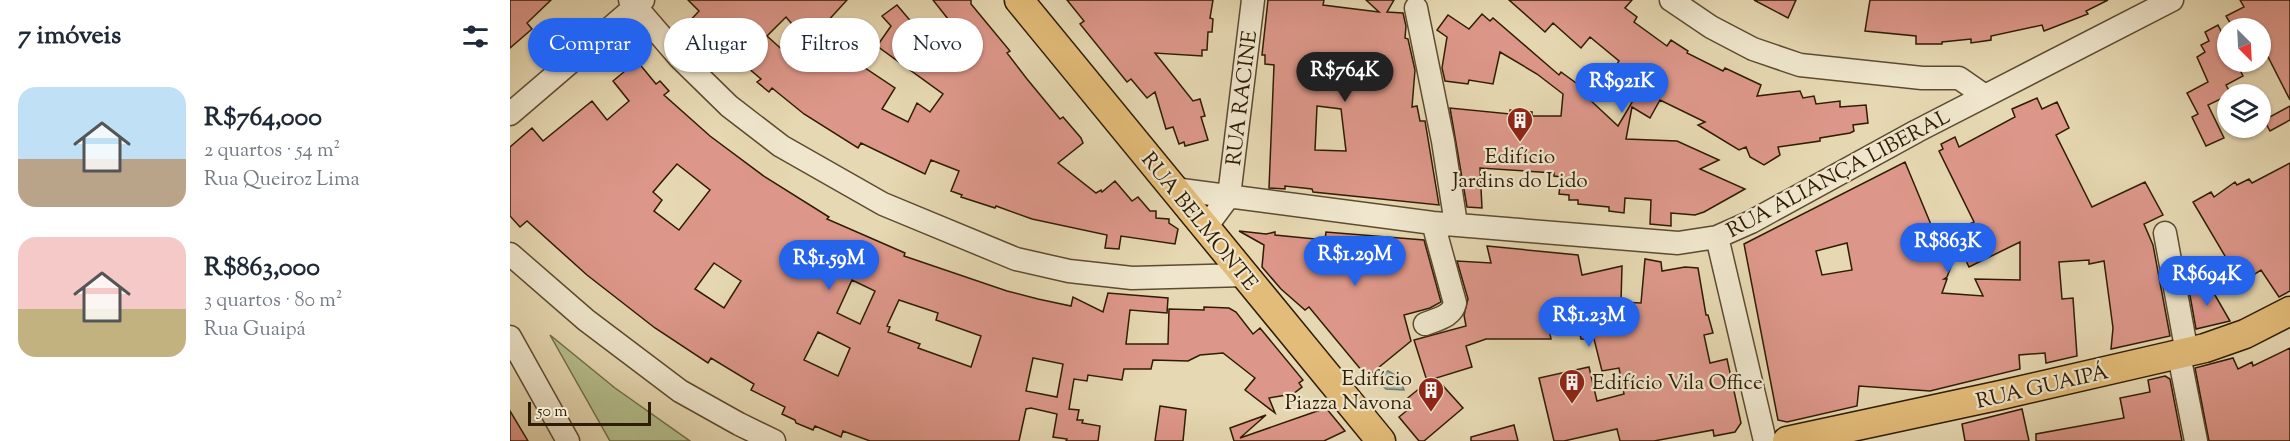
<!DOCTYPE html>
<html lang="pt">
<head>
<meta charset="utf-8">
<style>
  body { margin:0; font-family:"Sorts Mill Goudy",serif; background:#f6f6f7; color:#1f2937; height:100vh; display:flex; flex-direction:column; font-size:22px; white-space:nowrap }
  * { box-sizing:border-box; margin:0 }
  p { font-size:20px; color:#747a83 }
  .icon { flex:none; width:33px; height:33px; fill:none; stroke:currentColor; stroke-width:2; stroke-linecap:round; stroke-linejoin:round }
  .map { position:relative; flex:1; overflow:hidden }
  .sheet { display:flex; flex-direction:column; background:#fff; width:510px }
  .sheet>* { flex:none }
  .hud { position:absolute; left:18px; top:18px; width:570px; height:54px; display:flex; gap:12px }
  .needle { width:39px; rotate:156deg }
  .tools { position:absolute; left:1707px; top:18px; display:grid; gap:12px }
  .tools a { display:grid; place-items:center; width:54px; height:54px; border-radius:50%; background:#fff; box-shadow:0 2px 4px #0004; font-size:30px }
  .scale { position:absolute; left:18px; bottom:15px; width:123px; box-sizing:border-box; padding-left:6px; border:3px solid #2f1c04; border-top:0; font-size:16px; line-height:21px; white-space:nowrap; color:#2f1c04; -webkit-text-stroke:4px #efe6cd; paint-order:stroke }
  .price { position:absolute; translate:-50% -51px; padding:0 14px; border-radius:21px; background:#2563eb; color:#fff; font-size:20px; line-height:39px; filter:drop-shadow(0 2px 3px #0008) }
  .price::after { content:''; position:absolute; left:50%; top:36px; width:18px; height:14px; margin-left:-9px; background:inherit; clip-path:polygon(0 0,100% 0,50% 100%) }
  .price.current { background:#222; color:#fff }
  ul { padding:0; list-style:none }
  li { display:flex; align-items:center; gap:18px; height:150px; padding:0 18px }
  li span { display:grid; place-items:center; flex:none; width:168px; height:120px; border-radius:18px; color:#555 }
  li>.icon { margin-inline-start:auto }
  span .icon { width:72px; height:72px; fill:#fffc; stroke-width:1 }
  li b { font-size:26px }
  h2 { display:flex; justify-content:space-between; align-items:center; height:72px; padding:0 18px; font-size:26px }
  .pill { padding:0 21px; border-radius:27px; background:#fff; box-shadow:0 2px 4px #0004; font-size:21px; line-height:54px }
  .pill.current { background:#2563eb; color:#fff }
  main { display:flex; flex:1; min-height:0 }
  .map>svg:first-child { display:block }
  .green { fill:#b4bf8d; stroke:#726e48; stroke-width:1.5 }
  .water { fill:#97b9b1; stroke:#6d7a6c; stroke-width:1.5 }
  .building { fill:#dd978a; stroke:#2f1c04; stroke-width:1.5; fill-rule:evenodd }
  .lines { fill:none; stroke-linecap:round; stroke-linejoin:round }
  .minor-casing { stroke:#5d4b30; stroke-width:25 }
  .major-casing { stroke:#2f1c04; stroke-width:31 }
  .minor { stroke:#efe6cd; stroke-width:22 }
  .major { stroke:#e3bc79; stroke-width:28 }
  .labels { text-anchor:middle; stroke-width:4.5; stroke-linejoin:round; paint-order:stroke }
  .street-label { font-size:21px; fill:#2f1c04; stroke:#efe6cd }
  .poi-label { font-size:21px; fill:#2f1c04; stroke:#efe6cd }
</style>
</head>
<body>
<main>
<section class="sheet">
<h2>7 imóveis<svg class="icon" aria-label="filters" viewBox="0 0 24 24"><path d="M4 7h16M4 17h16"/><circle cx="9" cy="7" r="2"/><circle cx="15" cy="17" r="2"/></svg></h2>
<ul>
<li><span style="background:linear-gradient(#bfe0f5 60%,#b9a48a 0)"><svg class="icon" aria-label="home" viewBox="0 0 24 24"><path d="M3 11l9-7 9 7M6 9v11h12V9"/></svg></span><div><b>R$764,000</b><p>2 quartos · 54 m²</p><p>Rua Queiroz Lima</p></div></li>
<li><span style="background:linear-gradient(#f6c9c9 60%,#c2b280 0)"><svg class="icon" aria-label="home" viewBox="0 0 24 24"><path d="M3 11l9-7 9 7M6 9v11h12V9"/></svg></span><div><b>R$863,000</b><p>3 quartos · 80 m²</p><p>Rua Guaipá</p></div></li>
</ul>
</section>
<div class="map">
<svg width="1780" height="441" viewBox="0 0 1780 441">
  <rect width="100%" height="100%" fill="#e6d8b2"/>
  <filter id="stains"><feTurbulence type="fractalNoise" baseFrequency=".00333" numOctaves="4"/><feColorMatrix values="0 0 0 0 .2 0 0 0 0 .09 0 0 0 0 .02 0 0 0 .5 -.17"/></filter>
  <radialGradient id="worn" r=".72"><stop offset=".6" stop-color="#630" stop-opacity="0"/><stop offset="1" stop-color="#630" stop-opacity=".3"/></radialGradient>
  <path class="green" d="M40 335 105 388 180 441H100Z"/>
  <path class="water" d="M878 371 889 377 894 390 876 389 871 384 872 375Z"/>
  <path class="building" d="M0 0H41L17 23 22 29 0 48Z
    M178 0H337L305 35 333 55 334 54 385 88 372 109 398 122 407 103 420 112 433 94 367 46 381 26 372 16 387 5 415 38 438 19 423 0H461V4L500 51 497 53 517 79 550 119 553 117 571 138 573 143 548 163 586 193 591 190 592 192 605 181 622 201 628 197 640 211H646V218L659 219V223L668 229 665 244 611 236 609 249 595 248 597 235 522 219 486 206 485 208 451 197 452 195 441 191 449 171 421 160 415 174 351 143 348 148 294 114 262 88 259 92 247 82 251 79 224 56 217 63 177 24 189 11ZM276 17 293 37 277 54 257 36Z
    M557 0H703L700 18 703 19 702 32H698L697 50H692V56L645 53 683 101 690 99 695 116 691 117 698 140 675 146 674 142 669 144 663 127 656 129 645 92 637 98 621 79 617 82 570 24 574 21Z
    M758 0H814L813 5 869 12 856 0H884L877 12 893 13 896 26 895 38 898 39 905 70 902 107 907 106 910 121H915L929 205 803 192 802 189 775 186V189L759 188 764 65 755 64V55H752ZM824 61 858 64 856 90 832 88ZM807 106 831 109 836 151 805 150Z
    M999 0H1122L1115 8 1127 17 1124 22 1157 46 1161 40 1178 51 1177 53 1213 71 1215 68 1251 85 1247 96 1290 91 1293 98 1304 96 1306 104 1330 101V107L1356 105 1358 123 1343 125 1344 131 1340 133 1310 138V141L1268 147 1270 155 1254 165 1240 157 1236 147 1229 150 1188 125 1195 122 1150 100 1140 118 1122 107 1116 139 1167 141 1209 160 1190 169 1235 189 1194 212 1185 215 1161 213V226L1140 224 1141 200 1115 198 1114 213 1099 211V207L1068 204V200H1059V195L1049 194 1051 177 1044 176V173L970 168 972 208 957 207 940 108 1000 114V110L1022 112V116H1051L1053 94 1027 74 990 52 983 84 959 80 958 84 935 81 932 68 937 37 927 30 938 15 959 29 972 14 980 21 983 18 1049 75 1051 72 1081 94 1078 98 1108 126 1124 99 1097 78 1109 61 1080 37 1071 48 1043 23 1035 32Z
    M1244 0H1286L1278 18Z
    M1360 0H1598L1576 11 1578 14 1534 31 1532 25 1481 36V40L1461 43V39L1432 42V44H1406V36L1355 31Z
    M1730 0H1780V100L1750 41V28H1723L1716 16 1734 7Z
    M1708 25 1718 45V62H1726L1733 76 1716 85 1721 94 1698 105 1714 138 1696 146 1682 117 1688 114 1677 93 1698 82 1687 57 1695 52 1691 45 1699 41 1695 32Z
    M127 61 146 84 150 81 159 91 154 95 200 136 255 177 319 217 317 219 395 253 394 256 497 291 528 299 561 306 563 297 593 312 598 293 658 298 657 313 620 310 616 344H658L659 309 694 310V307L719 308 726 312 743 334 750 328 793 380 789 383 792 387 783 394 759 398 765 413 735 390 745 378 713 353 690 355 678 361 643 360 641 369H614L612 380 578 375 577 381 564 379 559 409 569 410 567 420H573L572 423 590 426 588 441H556L557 439 543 437 547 414 521 408 516 409 509 441H360L333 431 331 437 305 426 303 430 286 423 285 420 272 414 275 407 241 390 244 384 201 358 198 363 145 328 77 275 17 221 10 227 0 216V147L22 128 33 141 82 101 97 120 119 101 103 81ZM167 164 200 190 169 230 144 211 152 200 143 192ZM204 263 231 281 214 308 185 289ZM342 280 365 291 350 324 327 313ZM389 300 428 313 426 320 471 336 461 367 408 348 410 344 378 332 380 327 377 326ZM308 332 340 348 328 376 294 360ZM523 358 553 364 547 397 516 391Z
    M1527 98 1532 109 1547 102 1559 128 1546 135 1582 207 1635 182 1653 215 1634 224 1643 245 1660 336 1601 349 1603 328 1594 261 1579 264V260L1549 262 1552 299 1563 298 1567 356 1536 363 1535 353 1509 355 1510 369 1420 391 1349 386 1347 406 1277 422 1268 420 1234 244 1395 162 1427 239 1464 222 1429 151 1433 149 1431 144 1445 137 1449 147 1505 117 1502 109ZM1510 242V280L1465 279 1473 296 1432 293 1437 279H1434L1437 277 1449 246 1459 267ZM1337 243 1342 270 1312 275 1306 251Z
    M1780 106V120L1760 131 1754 120Z
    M1780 163V291L1769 297 1751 270 1731 283 1683 202 1701 192 1704 197 1725 182 1727 185 1739 179 1742 183Z
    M729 231 756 234 765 232V235L815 240 816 232 914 240 931 302 920 308 894 315 901 341 857 377 799 307 795 310 771 289 752 267 754 245Z
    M977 246 1068 255 1072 275 1112 266 1111 302 1131 303 1135 259 1151 262 1152 271 1175 267 1188 268 1196 315H1198L1203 333 1194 335 1200 363 1217 359 1231 423 1225 432 1204 436 1203 430 1144 441H1110L1107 429 1054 441H1044L1029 378 1079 367 1087 401 1114 394 1109 368 1092 371 1084 339H1071L1065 312 1037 319 1041 339H976L956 346 962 367 926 378 953 408 914 441H909L889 417 900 408 894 401 921 379 917 381 904 340 956 326 954 315 958 299 947 261 981 263Z
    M1698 283 1720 321 1686 329 1679 290Z
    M1780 348V441H1699L1685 368 1723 358 1728 369 1742 362 1743 366Z
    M1655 376 1660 379 1672 441H1526V434L1614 418 1610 398 1640 392 1638 380Z
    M650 406 676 410 673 441H645Z
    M816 408 835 431 814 441H724L720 428 756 415 730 438Z
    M1512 409 1519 441H1455L1452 424Z
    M0 411 18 441H0Z
    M1004 425 1008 441H961V437Z"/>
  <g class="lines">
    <g class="minor-casing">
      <path id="minor" d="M120 0 170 58 219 106 271 146 373 204 506 259 559 271 622 278 735 275
        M1161 0 1201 27 1243 49 1290 65 1412 78H1449L1475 96
        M906 8 933 141 946 224
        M0 114 133 0
        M664 189 923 223 1168 243 1207 237 1241 222 1407 131 1662 0
        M719 196 743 0
        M696 227 719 196
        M1655 233 1677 353
        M1207 237 1255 441
        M0 254 76 320 170 391 229 424 264 441
        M915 324C927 319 942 317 945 303L923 223
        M0 337 58 441
        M1669 355 1686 441"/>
    </g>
    <g class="major-casing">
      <path id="major" d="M509 0 871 441
        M1277 441 1491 395 1695 348 1735 334 1780 311"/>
    </g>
    <use href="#minor" class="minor"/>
    <use href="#major" class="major"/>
  </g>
  <defs>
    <g id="building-pin" transform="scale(1.35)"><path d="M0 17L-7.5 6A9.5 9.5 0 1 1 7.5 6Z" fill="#8f2418" stroke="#efe6cd"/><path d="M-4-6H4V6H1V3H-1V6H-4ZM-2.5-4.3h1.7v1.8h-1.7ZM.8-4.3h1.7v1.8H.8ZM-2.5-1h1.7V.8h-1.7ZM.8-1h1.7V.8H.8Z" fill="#fff"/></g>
  </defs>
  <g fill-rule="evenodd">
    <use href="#building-pin" x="1010" y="120"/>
    <use href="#building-pin" x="1062" y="382"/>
    <use href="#building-pin" x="921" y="390"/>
  </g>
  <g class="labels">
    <g class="street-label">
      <text transform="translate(731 98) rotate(-83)" y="7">RUA RACINE</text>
      <text transform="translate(1328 173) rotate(-28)" y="7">RUA ALIANÇA LIBERAL</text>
      <text transform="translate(690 221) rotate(51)" y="7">RUA BELMONTE</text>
      <text transform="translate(1532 386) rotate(-13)" y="7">RUA GUAIPÁ</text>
    </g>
    <g class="poi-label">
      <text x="1010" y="163">Edifício<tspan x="1010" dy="24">Jardins do Lido</tspan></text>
      <text x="902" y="385" text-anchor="end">Edifício<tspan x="902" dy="24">Piazza Navona</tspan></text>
      <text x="1082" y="389" text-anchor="start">Edifício Vila Office</text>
    </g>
  </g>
  <rect width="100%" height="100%" filter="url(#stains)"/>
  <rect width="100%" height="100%" fill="url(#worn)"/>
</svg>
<div class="tools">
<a><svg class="needle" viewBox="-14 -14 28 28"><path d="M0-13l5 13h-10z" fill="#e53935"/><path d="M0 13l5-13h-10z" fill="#747a83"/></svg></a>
<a><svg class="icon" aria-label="layers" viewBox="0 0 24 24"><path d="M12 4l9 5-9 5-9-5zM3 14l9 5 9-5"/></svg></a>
</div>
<div class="scale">50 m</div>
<b class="price current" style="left:835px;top:103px">R$764K</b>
<b class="price" style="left:1112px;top:114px">R$921K</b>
<b class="price" style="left:1438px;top:274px">R$863K</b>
<b class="price" style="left:845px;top:287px">R$1.29M</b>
<b class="price" style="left:319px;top:291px">R$1.59M</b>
<b class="price" style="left:1697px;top:307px">R$694K</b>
<b class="price" style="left:1079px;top:348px">R$1.23M</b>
<div class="hud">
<a class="pill current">Comprar</a>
<a class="pill">Alugar</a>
<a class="pill">Filtros</a>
<a class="pill">Novo</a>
</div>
</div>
</main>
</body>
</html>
